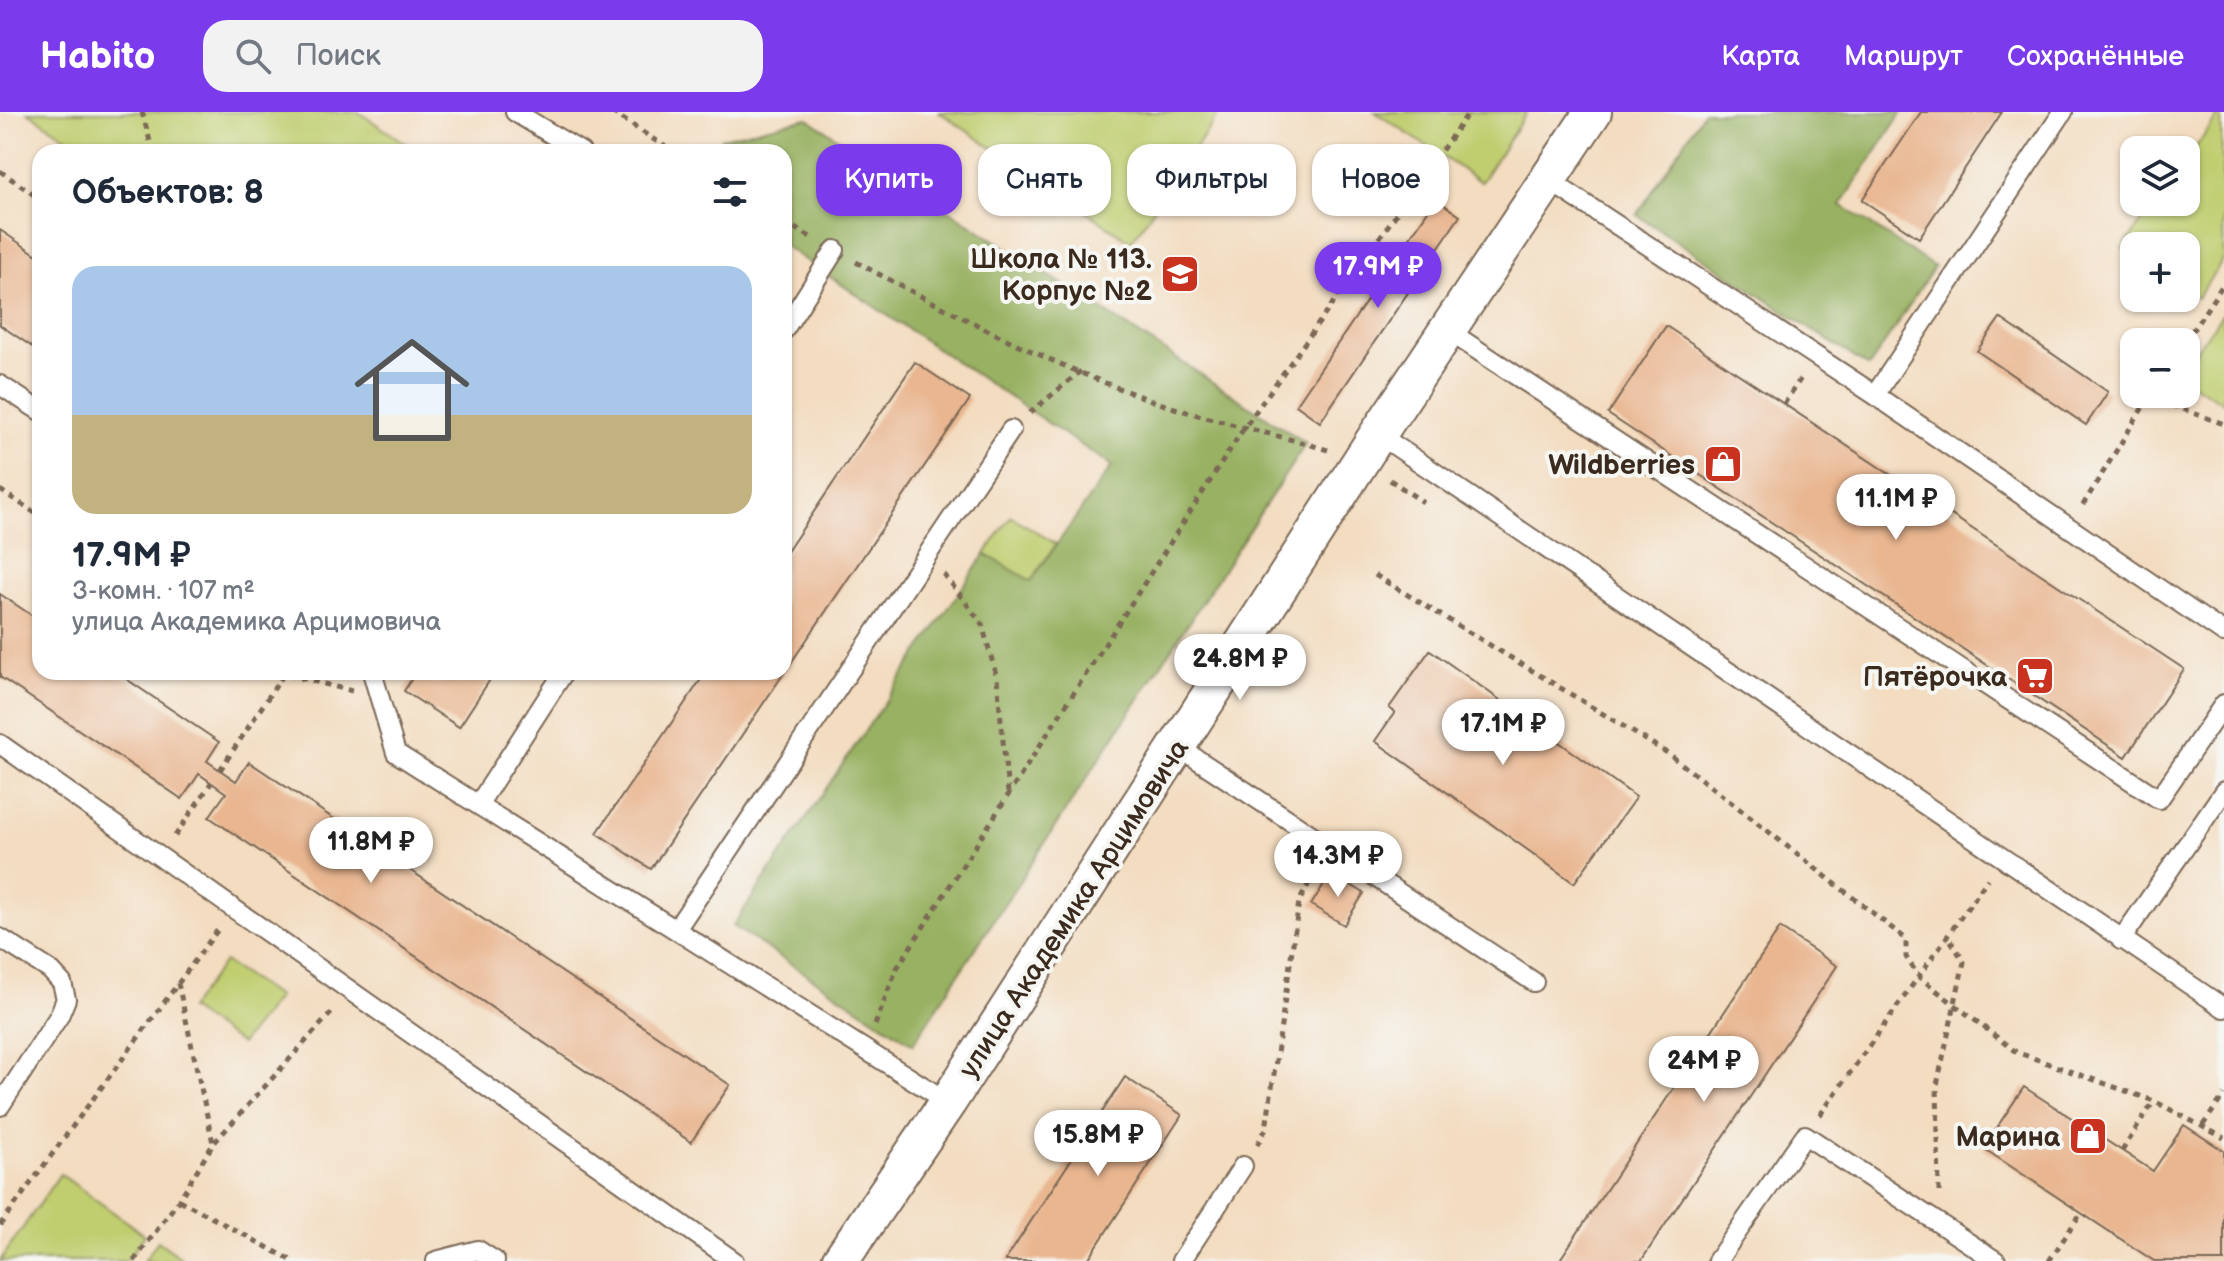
<!DOCTYPE html>
<html lang="ru">
<head>
<meta charset="utf-8">
<style>
  body { margin:0; font-family:"Balsamiq Sans",sans-serif; background:#f2f2f3; color:#1f2937; height:100vh; display:flex; flex-direction:column; font-size:30px; white-space:nowrap }
  * { box-sizing:border-box; margin:0 }
  p { font-size:26px; color:#747a83 }
  .icon { flex:none; width:44px; height:44px; fill:none; stroke:currentColor; stroke-width:2; stroke-linecap:round; stroke-linejoin:round }
  .map { position:relative; flex:1; overflow:hidden }
  .side { position:absolute; left:32px; top:32px; width:760px; height:536px; display:flex; flex-direction:column; background:#fff; border-radius:24px; box-shadow:0 2px 6px #0004 }
  .side>* { flex:none }
  .hud { position:absolute; left:816px; top:32px; width:760px; height:72px; display:flex; gap:16px }
  .tools { position:absolute; left:2120px; top:24px; display:grid; gap:16px }
  .tools a { display:grid; place-items:center; width:80px; height:80px; border-radius:16px; background:#fff; box-shadow:0 2px 6px #0004; font-size:40px }
  .price { position:absolute; translate:-50% -68px; padding:0 18px; border-radius:28px; background:#fff; color:#222; font-size:26px; line-height:52px; filter:drop-shadow(0 2px 4px #0008) }
  .price::after { content:''; position:absolute; left:50%; top:48px; width:24px; height:18px; margin-left:-12px; background:inherit; clip-path:polygon(0 0,100% 0,50% 100%) }
  .price.active { background:#7c3aed; color:#fff }
  ul { padding:0; list-style:none }
  li { display:grid; align-content:center; gap:16px; height:424px; padding:0 40px }
  li+li { border-top:2px solid #e0e1e3 }
  li span { display:grid; place-items:center; height:248px; border-radius:24px; color:#555 }
  li>.icon { margin-inline-start:auto }
  span .icon { width:144px; height:144px; fill:#fffc; stroke-width:1 }
  li b { font-size:34px }
  h2 { display:flex; justify-content:space-between; align-items:center; height:96px; padding:0 40px; font-size:34px }
  .tag { padding:0 28px; border-radius:24px; background:#fff; box-shadow:0 2px 6px #0004; font-size:28px; line-height:72px }
  .tag.active { background:#7c3aed; color:#fff }
  header { display:flex; align-items:center; gap:48px; box-sizing:border-box; height:112px; padding:0 40px; background:#7c3aed; color:#fff }
  header strong { font-size:38px }
  nav { display:flex; gap:44px; margin-inline-start:auto; font-size:28px }
  .search { width:560px; height:72px; background:#f2f2f3; display:flex; align-items:center; gap:20px; box-sizing:border-box; padding:0 28px; border-radius:24px; color:#747a83; font-size:30px }
  .map>svg:first-child { display:block }
  .green { fill:#c0ce70; stroke:#7e7c47; stroke-width:2 }
  .forest { fill:#98b162; stroke:#6a6e40; stroke-width:2 }
  .building { fill:#e9b690 }
  .lines { fill:none; stroke-linecap:round; stroke-linejoin:round }
  .lane-casing { stroke:#7b6856; stroke-width:22 }
  .street-casing { stroke:#7b6856; stroke-width:40 }
  .path { stroke:#7b6856; stroke-width:5; stroke-dasharray:6 6; stroke-linecap:butt }
  .lane { stroke:#fff; stroke-width:18 }
  .street { stroke:#fff; stroke-width:36 }
  .labels { text-anchor:middle; stroke-width:8; stroke-linejoin:round; paint-order:stroke }
  .poi-label { font-size:28px; font-weight:bold; fill:#3b2a1e; stroke:#f6f6f2; text-anchor:end }
  .street-label { font-size:28px; fill:#3b2a1e; stroke:#f6f6f2 }
</style>
</head>
<body>
<header>
<strong>Habito</strong>
<div class="search"><svg class="icon" aria-label="search" viewBox="0 0 24 24"><circle cx="10" cy="10" r="6"/><path d="M15 15l6 6"/></svg>Поиск</div>
<nav><a>Карта</a><a>Маршрут</a><a>Сохранённые</a></nav>
</header>
<div class="map">
<svg width="2224" height="1149" viewBox="0 0 2224 1149">
  <rect width="100%" height="100%" fill="#f6f6f2"/>
  <filter id="ink" filterUnits="userSpaceOnUse"><feTurbulence type="fractalNoise" baseFrequency=".0125" numOctaves="2"/><feDisplacementMap in="SourceGraphic" scale="16" xChannelSelector="R" yChannelSelector="G"/><feConvolveMatrix kernelMatrix="1 2 1 2 8 2 1 2 1" color-interpolation-filters="sRGB"/></filter>
  <filter id="wash" filterUnits="userSpaceOnUse"><feTurbulence type="fractalNoise" baseFrequency=".006" numOctaves="4" result="noise"/><feDisplacementMap in="SourceGraphic" scale="32" xChannelSelector="R" yChannelSelector="G"/><feGaussianBlur stdDeviation="1.8" result="paint"/><feColorMatrix in="noise" values="0 0 0 0 0 0 0 0 0 0 0 0 0 0 0 0 0 1.4 0 .05"/><feComposite in="paint" operator="in"/></filter>
  <g filter="url(#wash)">
    <rect width="100%" height="100%" fill="#f3dcbf"/>
    <path class="green" d="M28 0H358L419 40H88Z
      M939 0H1220L1131 130Z
      M1375 0H1527L1481 70Z
      M2221 0 2224 147 2197 186 2186 179V134H2134V144L2123 136 2156 90H2186V49Z
      M2224 200V291L2186 268V252Z
      M1011 404 1056 432 1031 469 985 442Z
      M224 850 278 885 241 932 189 897Z
      M60 1062 145 1123 126 1149H0Z
      M158 1129 185 1149H144Z"/>
    <path class="forest" d="M1704 0H1902L1841 93 1934 155 1869 255 1637 103Z
      M807 6 1306 331 913 932 733 814 985 442 1031 469 1112 354 784 134V40H713L722 26Z"/>
    <g id="blocks">
      <path class="building" d="M1921 0H2002L1919 126 1862 88Z
        M1436 87 1460 104 1320 310 1296 293Z
        M0 118 40 145V240L0 213Z
        M2000 206 2108 280 2086 313 1977 239Z
        M1666 214 2184 557 2126 645 1608 302Z
        M915 250 970 287 651 757 597 721 706 560H784V444Z
        M0 482 40 509V560H116L219 630 207 649 220 658 236 669 249 650 730 973 691 1030 209 705 226 681 199 662 182 687 0 565Z
        M1430 538 1636 685 1574 771 1375 629 1395 600 1389 596Z
        M416 560H495L459 615 404 579Z
        M1331 761 1364 781 1344 813 1311 793Z
        M1780 816 1837 854 1641 1149H1559Z
        M1125 965 1182 1003 1087 1149H1005Z
        M2024 975 2153 1059 2184 1013 2224 1039V1149H2154L1983 1036Z"/>
    </g>
  </g>
  <g filter="url(#ink)">
    <use href="#blocks" fill-opacity="0" stroke="#7b6856" stroke-width="2"/>
    <g class="lines">
      <g class="lane-casing">
        <path id="lane" d="M515 0 581 40
          M1547 67 1875 283 2224 521
          M784 218 835 138
          M1447 218 2159 687 2224 592
          M0 273 40 299
          M1875 283 2063 0
          M1378 322 2224 896
          M372 560 396 641 948 990
          M0 632 734 1149
          M1177 634 1534 870
          M478 693 564 560
          M677 816 1011 318
          M0 826 50 858 62 871 66 887 59 904 0 994
          M2121 828 2224 679
          M436 1149 478 1138 495 1149
          M1181 1149 1243 1054
          M1717 1149 1805 1023 1996 1149"/>
      </g>
      <g class="street-casing">
        <path id="street" d="M840 1149 948 990 1378 322 1593 0"/>
      </g>
      <path class="path" d="M142 0 153 40
        M612 0 673 40
        M0 59 40 87
        M784 110 812 126
        M856 150C956 203 1060 258 1168 294 1221 311 1275 322 1328 338
        M2185 230 2224 171
        M2149 285 2224 312
        M1784 292 1801 266
        M1030 301 1082 258
        M1390 368 1423 390
        M0 378 40 404
        M2083 393 2151 282
        M944 462 982 512 997 566 1008 681
        M1375 463 1669 642 1906 827V845L1919 865 2016 940 2154 989 2224 1026
        M277 560 352 579
        M220 658 285 560
        M175 724 211 671
        M178 871 213 1031
        M875 913 897 856 1244 316 1469 0
        M1820 1003 1988 767
        M2203 1013 2224 983
        M1257 1033 1266 1017 1299 790 1317 756
        M2122 1039 2154 989
        M1939 1080 1937 973 1964 850 1948 824
        M179 1088 293 1149
        M0 1113 219 816
        M134 1149 179 1088 213 1032 332 900
        M2049 1149 2081 1101"/>
      <use href="#lane" class="lane"/>
      <use href="#street" class="street"/>
    </g>
  </g>
  <defs>
    <g id="school-square" transform="scale(2)"><rect x="-9" y="-9" width="18" height="18" rx="4" fill="#c8321e" stroke="#f6f6f2"/><path d="M0-5L7-2L0 1L-7-2ZM-4 1L0 2.5L4 1V4Q0 6-4 4Z" fill="#fff"/></g>
    <g id="shop-square" transform="scale(2)"><rect x="-9" y="-9" width="18" height="18" rx="4" fill="#c8321e" stroke="#f6f6f2"/><path d="M-5-2.5h2.3a2.7 3.5 0 0 1 5.4 0H5L5.5 6h-11ZM-1.5-2.5h3a1.5 2.3 0 0 0-3 0Z" fill="#fff"/></g>
    <g id="supermarket-square" transform="scale(2)"><rect x="-9" y="-9" width="18" height="18" rx="4" fill="#c8321e" stroke="#f6f6f2"/><path d="M-6-5.5h2.5l.6 2H6L4.5 2H-2.5L-4.4-4H-6ZM-1.5 3.2a1.3 1.3 0 1 0 .1 0ZM3 3.2a1.3 1.3 0 1 0 .1 0Z" fill="#fff"/></g>
  </defs>
  <g fill-rule="evenodd">
    <use href="#school-square" x="1180" y="162"/>
    <use href="#shop-square" x="1723" y="352"/>
    <use href="#supermarket-square" x="2035" y="564"/>
    <use href="#shop-square" x="2088" y="1024"/>
  </g>
  <g class="labels">
    <g class="poi-label">
      <text x="1152" y="156">Школа № 113.<tspan x="1152" dy="32">Корпус №2</tspan></text>
      <text x="1695" y="362">Wildberries</text>
      <text x="2007" y="574">Пятёрочка</text>
      <text x="2060" y="1034">Марина</text>
    </g>
    <g class="street-label">
      <text transform="translate(1073 796) rotate(-57)" y="10">улица Академика Арцимовича</text>
    </g>
  </g>
</svg>
<div class="tools">
<a><svg class="icon" aria-label="layers" viewBox="0 0 24 24"><path d="M12 4l9 5-9 5-9-5zM3 14l9 5 9-5"/></svg></a>
<a>+</a>
<a>−</a>
</div>
<b class="price active" style="left:1378px;top:198px">17.9M ₽</b>
<b class="price" style="left:1896px;top:430px">11.1M ₽</b>
<b class="price" style="left:1240px;top:590px">24.8M ₽</b>
<b class="price" style="left:1503px;top:655px">17.1M ₽</b>
<b class="price" style="left:371px;top:773px">11.8M ₽</b>
<b class="price" style="left:1338px;top:787px">14.3M ₽</b>
<b class="price" style="left:1704px;top:992px">24M ₽</b>
<b class="price" style="left:1098px;top:1066px">15.8M ₽</b>
<div class="hud">
<a class="tag active">Купить</a>
<a class="tag">Снять</a>
<a class="tag">Фильтры</a>
<a class="tag">Новое</a>
</div>
<section class="side">
<h2>Объектов: 8<svg class="icon" aria-label="filters" viewBox="0 0 24 24"><path d="M4 7h16M4 17h16"/><circle cx="9" cy="7" r="2"/><circle cx="15" cy="17" r="2"/></svg></h2>
<ul>
<li><span style="background:linear-gradient(#a9c7e8 60%,#c2b280 0)"><svg class="icon" aria-label="home" viewBox="0 0 24 24"><path d="M3 11l9-7 9 7M6 9v11h12V9"/></svg></span><div><b>17.9M ₽</b><p>3-комн. · 107 m²</p><p>улица Академика Арцимовича</p></div></li>
</ul>
</section>
</div>
</body>
</html>
